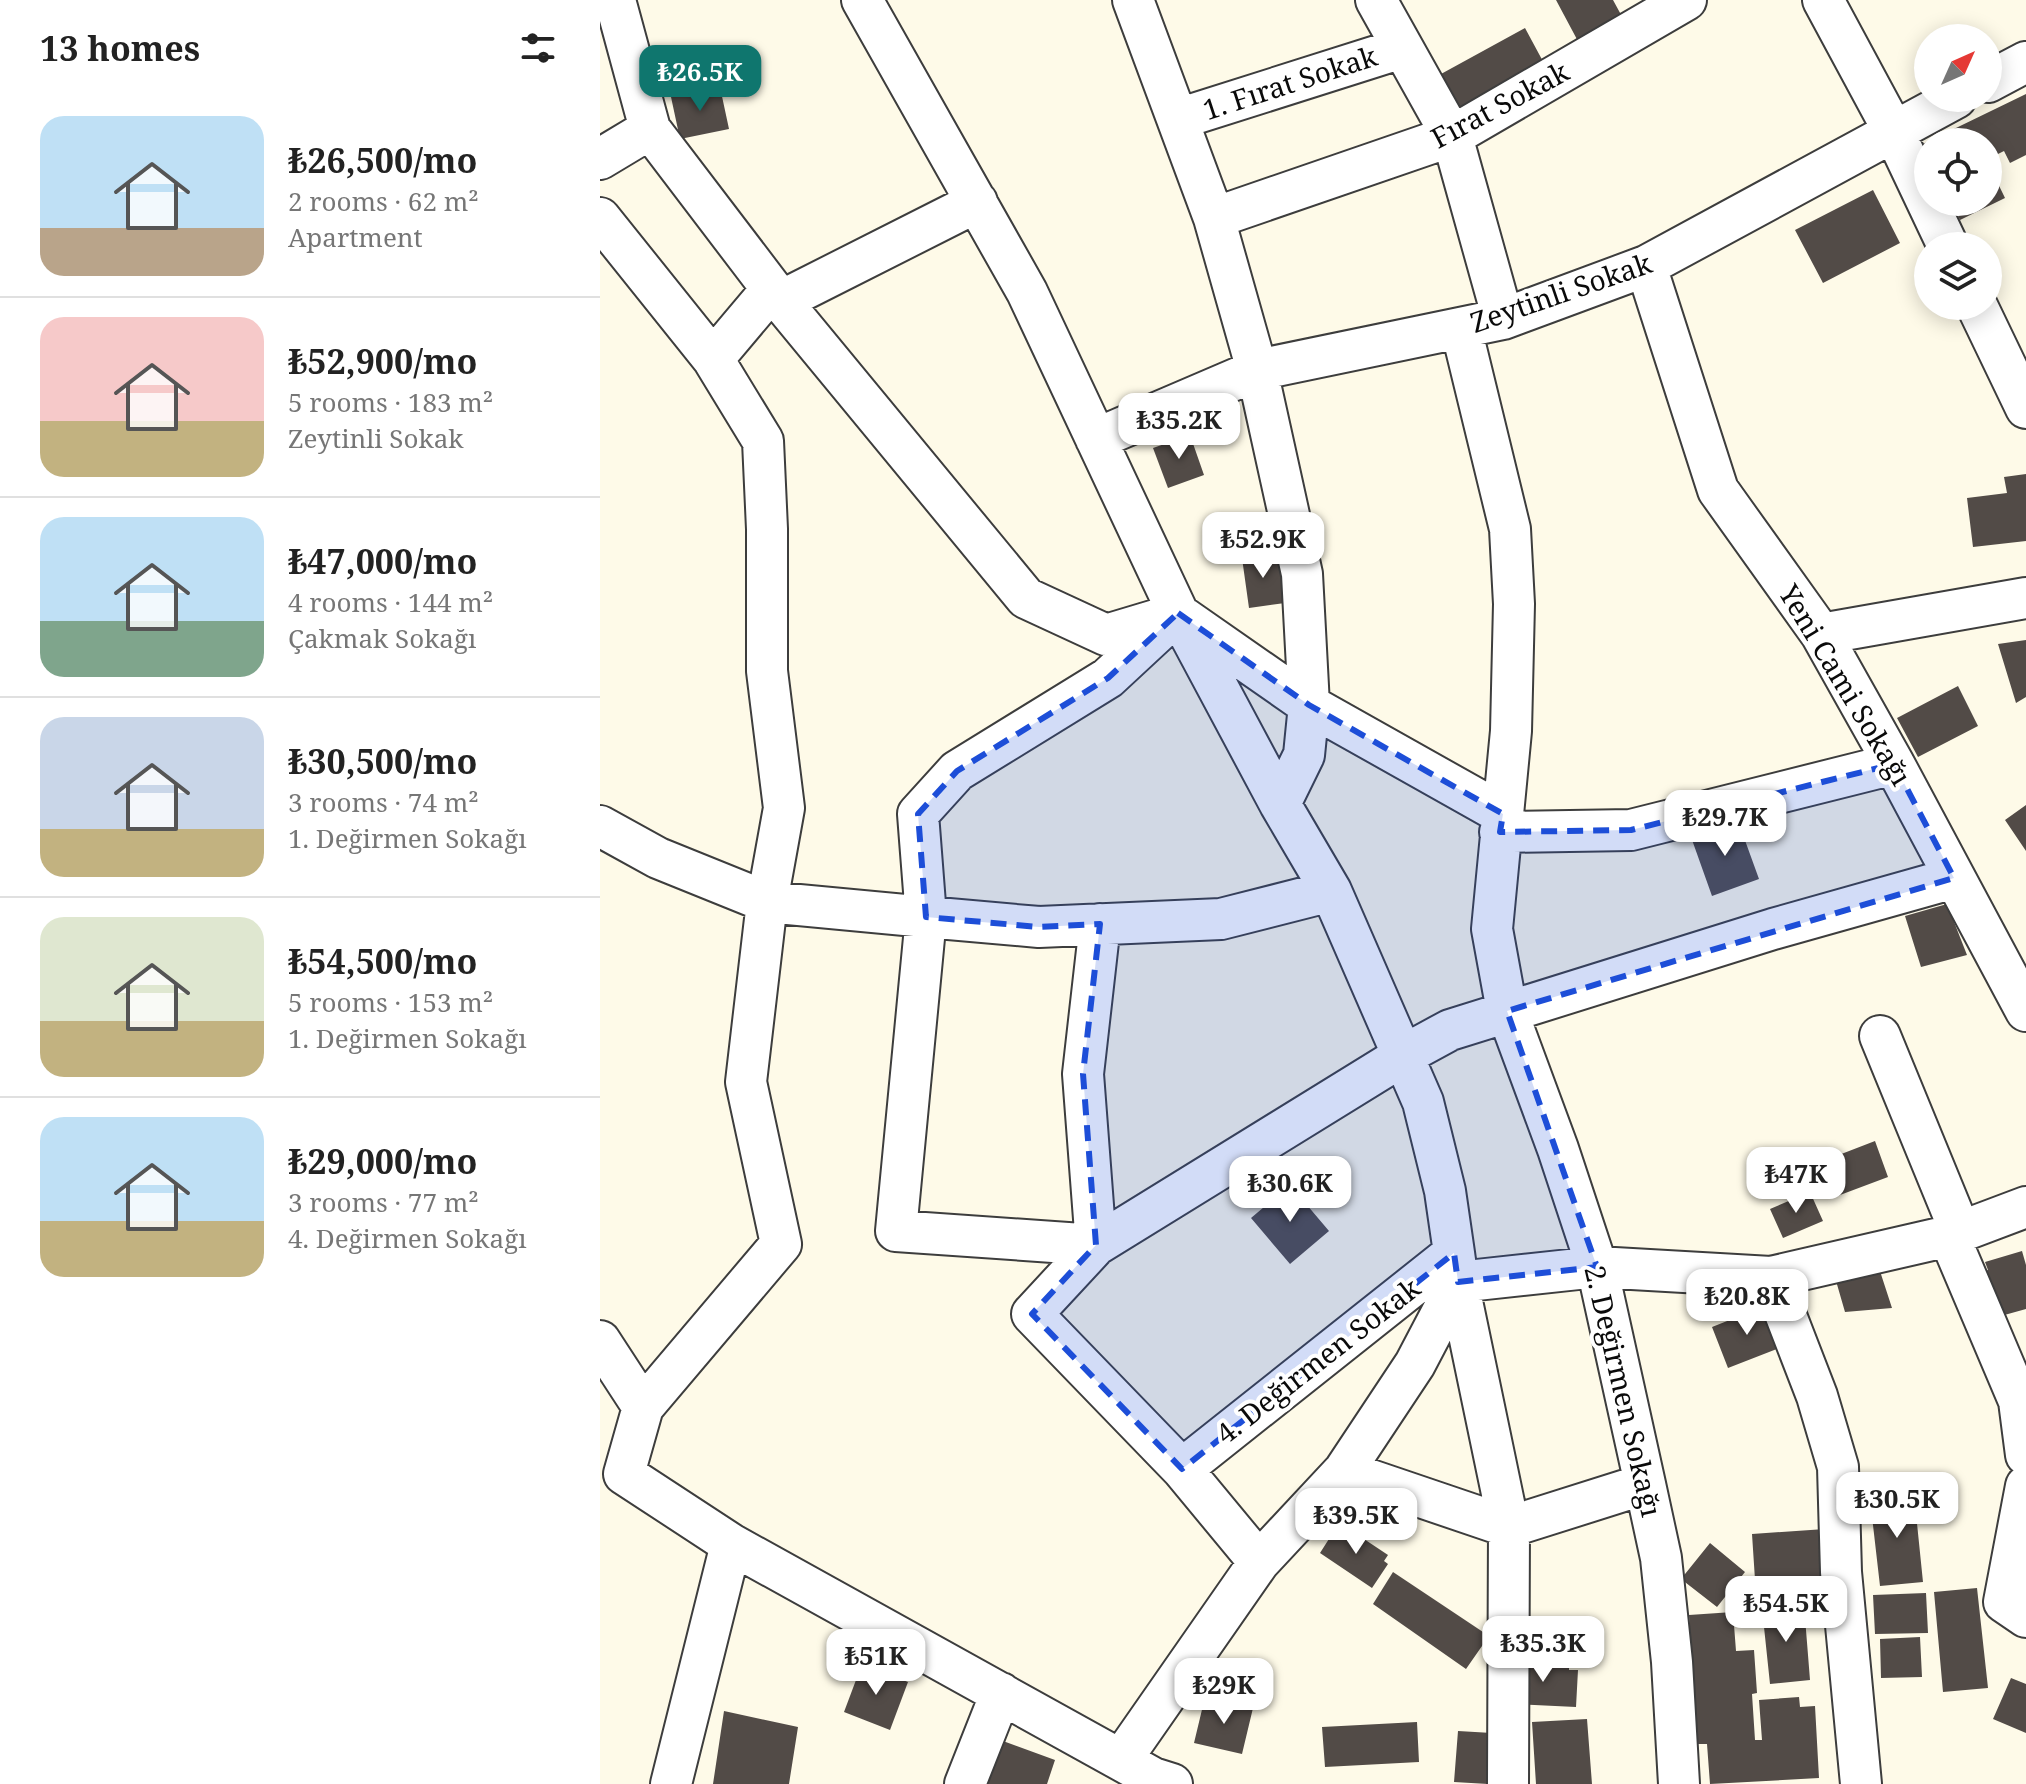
<!DOCTYPE html>
<html lang="en">
<head>
<meta charset="utf-8">
<style>
  body { margin:0; font-family:"Noto Serif",serif; background:#f6f6f6; color:#222; height:100vh; display:flex; flex-direction:column; font-size:30px; white-space:nowrap }
  * { box-sizing:border-box; margin:0 }
  p { font-size:26px; color:#767676 }
  .icon { flex:none; width:44px; height:44px; fill:none; stroke:currentColor; stroke-width:2; stroke-linecap:round; stroke-linejoin:round }
  .map { position:relative; flex:1; overflow:hidden }
  .panel { display:flex; flex-direction:column; background:#fff; width:600px }
  .panel>* { flex:none }
  .needle { width:52px; rotate:45deg }
  .buttons { position:absolute; left:1314px; top:24px; display:grid; gap:16px }
  .buttons a { display:grid; place-items:center; width:88px; height:88px; border-radius:50%; background:#fff; box-shadow:0 4px 20px #0003; font-size:40px }
  .price { position:absolute; translate:-50% -68px; padding:0 18px; border-radius:16px; background:#fff; color:#222; font-size:26px; line-height:52px; filter:drop-shadow(0 2px 4px #0008) }
  .price::after { content:''; position:absolute; left:50%; top:48px; width:24px; height:18px; margin-left:-12px; background:inherit; clip-path:polygon(0 0,100% 0,50% 100%) }
  .price.active { background:#0f766e; color:#fff }
  ul { padding:0; list-style:none }
  li { display:flex; align-items:center; gap:24px; height:200px; padding:0 40px }
  li+li { border-top:2px solid #e0e0e0 }
  li span { display:grid; place-items:center; flex:none; width:224px; height:160px; border-radius:24px; color:#555 }
  li>.icon { margin-inline-start:auto }
  span .icon { width:96px; height:96px; fill:#fffc; stroke-width:1 }
  li b { font-size:34px }
  h2 { display:flex; justify-content:space-between; align-items:center; height:96px; padding:0 40px; font-size:34px }
  main { display:flex; flex:1; min-height:0 }
  .map>svg:first-child { display:block }
  .building { fill:#524b47 }
  .lines { fill:none; stroke-linecap:round; stroke-linejoin:round }
  .minor-casing { stroke:#3d3d3d; stroke-width:44 }
  .minor { stroke:#fff; stroke-width:40 }
  .marked { fill:#1d4ed8; fill-opacity:0.2; stroke:#1d4ed8; stroke-width:6; stroke-dasharray:16 10; stroke-linejoin:round }
  .labels { text-anchor:middle; stroke-width:8; stroke-linejoin:round; paint-order:stroke }
  .street-label { font-size:28px; fill:#0a0a0a; stroke:#fff }
</style>
</head>
<body>
<main>
<section class="panel">
<h2>13 homes<svg class="icon" aria-label="filters" viewBox="0 0 24 24"><path d="M4 7h16M4 17h16"/><circle cx="9" cy="7" r="2"/><circle cx="15" cy="17" r="2"/></svg></h2>
<ul>
<li><span style="background:linear-gradient(#bfe0f5 70%,#b9a48a 0)"><svg class="icon" aria-label="home" viewBox="0 0 24 24"><path d="M3 11l9-7 9 7M6 9v11h12V9"/></svg></span><div><b>₺26,500/mo</b><p>2 rooms · 62 m²</p><p>Apartment</p></div></li>
<li><span style="background:linear-gradient(#f6c9c9 65%,#c2b280 0)"><svg class="icon" aria-label="home" viewBox="0 0 24 24"><path d="M3 11l9-7 9 7M6 9v11h12V9"/></svg></span><div><b>₺52,900/mo</b><p>5 rooms · 183 m²</p><p>Zeytinli Sokak</p></div></li>
<li><span style="background:linear-gradient(#bfe0f5 65%,#7fa58c 0)"><svg class="icon" aria-label="home" viewBox="0 0 24 24"><path d="M3 11l9-7 9 7M6 9v11h12V9"/></svg></span><div><b>₺47,000/mo</b><p>4 rooms · 144 m²</p><p>Çakmak Sokağı</p></div></li>
<li><span style="background:linear-gradient(#c9d6e8 70%,#c2b280 0)"><svg class="icon" aria-label="home" viewBox="0 0 24 24"><path d="M3 11l9-7 9 7M6 9v11h12V9"/></svg></span><div><b>₺30,500/mo</b><p>3 rooms · 74 m²</p><p>1. Değirmen Sokağı</p></div></li>
<li><span style="background:linear-gradient(#dfe7d0 65%,#c2b280 0)"><svg class="icon" aria-label="home" viewBox="0 0 24 24"><path d="M3 11l9-7 9 7M6 9v11h12V9"/></svg></span><div><b>₺54,500/mo</b><p>5 rooms · 153 m²</p><p>1. Değirmen Sokağı</p></div></li>
<li><span style="background:linear-gradient(#bfe0f5 65%,#c2b280 0)"><svg class="icon" aria-label="home" viewBox="0 0 24 24"><path d="M3 11l9-7 9 7M6 9v11h12V9"/></svg></span><div><b>₺29,000/mo</b><p>3 rooms · 77 m²</p><p>4. Değirmen Sokağı</p></div></li>
</ul>
</section>
<div class="map">
<svg width="1426" height="1784" viewBox="0 0 1426 1784">
  <rect width="100%" height="100%" fill="#fefae8"/>
  <path class="building" d="M956 0H1013L1025 22 980 45Z
    M925 28 946 67 862 113 841 74Z
    M120 87 129 129 80 139 71 97Z
    M1426 94V155L1410 163 1404 151 1388 159V142H1328V155L1323 144Z
    M1388 163 1405 198 1360 220 1351 202H1388Z
    M1273 190 1300 243 1223 283 1195 230Z
    M590 435 604 475 568 488 553 448Z
    M1426 474V541L1373 547 1367 498 1407 493 1404 477Z
    M677 552 685 603 649 608 642 558Z
    M1426 640V697L1416 703 1398 644Z
    M1358 686 1378 726 1318 757 1297 718Z
    M1426 805V851L1405 820Z
    M1138 821 1159 879 1112 896 1091 837Z
    M1347 904 1367 955 1321 967 1305 916Z
    M1275 1141 1288 1177 1232 1198 1218 1163Z
    M690 1185 729 1231 690 1264 651 1218Z
    M1210 1192 1223 1221 1183 1238 1170 1209Z
    M1422 1251 1426 1265V1309L1390 1319 1376 1274 1388 1270 1385 1262Z
    M1278 1265 1292 1308 1245 1312 1234 1274Z
    M1165 1306 1182 1347 1128 1368 1112 1327Z
    M1314 1494 1323 1582 1280 1586 1270 1499Z
    M746 1527 788 1555 784 1561 788 1564 772 1588 720 1553 734 1531 740 1535Z
    M1225 1529 1230 1590 1156 1595 1152 1534Z
    M1110 1543 1145 1572 1117 1607 1081 1579Z
    M793 1572 889 1636 866 1669 773 1604Z
    M1377 1588 1388 1688 1343 1692 1334 1592Z
    M1326 1593 1328 1633 1275 1634 1273 1595Z
    M1204 1605 1210 1680 1170 1684 1162 1608Z
    M1133 1612 1136 1651 1154 1650 1157 1693 1152 1694 1155 1740H1162L1159 1700 1199 1697 1200 1707 1215 1706 1219 1778 1110 1784 1107 1744H1097L1089 1615Z
    M1320 1637 1322 1677 1281 1678 1280 1639Z
    M913 1655 932 1656V1663L969 1665V1670H978L976 1707 912 1704Z
    M262 1664 308 1682 290 1730 244 1712Z
    M1411 1678 1426 1684V1733L1393 1719Z
    M605 1697 653 1708 642 1754 594 1743Z
    M124 1711 198 1727 189 1784H113Z
    M987 1719 992 1784H936L932 1722Z
    M817 1722 819 1762 725 1767 722 1727Z
    M858 1731 892 1733 888 1784 854 1782Z
    M403 1741 455 1760 447 1784H388Z"/>
  <g class="lines">
    <g class="minor-casing">
      <path id="minor" d="M15 0 50 129 181 301 426 598 506 635 566 617
        M262 0 427 292 578 613 680 804 731 891 823 1102 845 1191 854 1253 858 1282 815 1364 744 1471 659 1562 521 1760
        M533 0 614 218 657 370 702 574 709 705 704 755 680 804
        M776 0 852 136 903 319
        M1223 0 1293 130 1348 246
        M1388 82 1426 62
        M578 119 802 48
        M0 159 50 129
        M0 218 113 359 163 441 167 529V671L184 808 167 902 146 1082 181 1244 43 1407
        M614 218 852 136 1086 0
        M1046 266 1118 490 1221 634 1294 764 1426 1011
        M181 301 377 202
        M1377 306 1426 408
        M861 328 910 529 914 604 911 731 892 929 907 1011 958 1149 997 1267 1045 1484 1061 1558 1072 1662 1079 1784
        M113 359 172 289
        M496 439 657 370 903 319 1046 266 1356 98
        M584 618 709 705 903 814
        M1221 634 1426 598
        M0 826 58 858 167 902 326 917 439 927 621 919 731 891
        M900 832 1031 830 1294 764
        M500 924 483 1074 496 1245 296 1231 326 917 318 814 357 771 508 678 578 613
        M1280 1036 1360 1231
        M1349 1236 1419 1401 1426 1455
        M1171 1277 1217 1396 1238 1467 1241 1572 1261 1784
        M0 1341 43 1407 24 1474 131 1544 553 1778 572 1784
        M582 1469 854 1253
        M744 1471 909 1527 1045 1484
        M1426 1486 1404 1602 1426 1617
        M659 1562 582 1469 432 1314 496 1245 804 1055 850 1030 1173 929 1354 878
        M71 1784 131 1544
        M365 1784 401 1693
        M908 1784 909 1527 858 1282 997 1267 1171 1277 1349 1236 1426 1207"/>
    </g>
    <use href="#minor" class="minor"/>
  </g>
  <path class="marked" d="M578 613 709 705 903 814 900 832 1031 830 1294 764 1354 878 907 1011 997 1267 858 1282 854 1253 582 1469 432 1314 496 1245 483 1074 500 924 439 927 326 917 318 814 357 771 508 678Z"/>
  <g class="labels">
    <g class="street-label">
      <text transform="translate(690 83) rotate(-18)" y="10">1. Fırat Sokak</text>
      <text transform="translate(900 105) rotate(-28)" y="10">Fırat Sokak</text>
      <text transform="translate(961 293) rotate(-19)" y="10">Zeytinli Sokak</text>
      <text transform="translate(1245 685) rotate(59)" y="10">Yeni Cami Sokağı</text>
      <text transform="translate(718 1361) rotate(-38)" y="10">4. Değirmen Sokak</text>
      <text transform="translate(1023 1391) rotate(77)" y="10">2. Değirmen Sokağı</text>
    </g>
  </g>
</svg>
<div class="buttons">
<a><svg class="needle" viewBox="-14 -14 28 28"><path d="M0-13l5 13h-10z" fill="#e53935"/><path d="M0 13l5-13h-10z" fill="#767676"/></svg></a>
<a><svg class="icon" aria-label="locate" viewBox="0 0 24 24"><circle cx="12" cy="12" r="6"/><path d="M12 2v4M12 18v4M2 12h4M18 12h4"/></svg></a>
<a><svg class="icon" aria-label="layers" viewBox="0 0 24 24"><path d="M12 4l9 5-9 5-9-5zM3 14l9 5 9-5"/></svg></a>
</div>
<b class="price active" style="left:100px;top:113px">₺26.5K</b>
<b class="price" style="left:579px;top:461px">₺35.2K</b>
<b class="price" style="left:663px;top:580px">₺52.9K</b>
<b class="price" style="left:1125px;top:858px">₺29.7K</b>
<b class="price" style="left:1196px;top:1215px">₺47K</b>
<b class="price" style="left:690px;top:1224px">₺30.6K</b>
<b class="price" style="left:1147px;top:1337px">₺20.8K</b>
<b class="price" style="left:1297px;top:1540px">₺30.5K</b>
<b class="price" style="left:756px;top:1556px">₺39.5K</b>
<b class="price" style="left:1186px;top:1644px">₺54.5K</b>
<b class="price" style="left:943px;top:1684px">₺35.3K</b>
<b class="price" style="left:276px;top:1697px">₺51K</b>
<b class="price" style="left:624px;top:1726px">₺29K</b>
</div>
</main>
</body>
</html>
